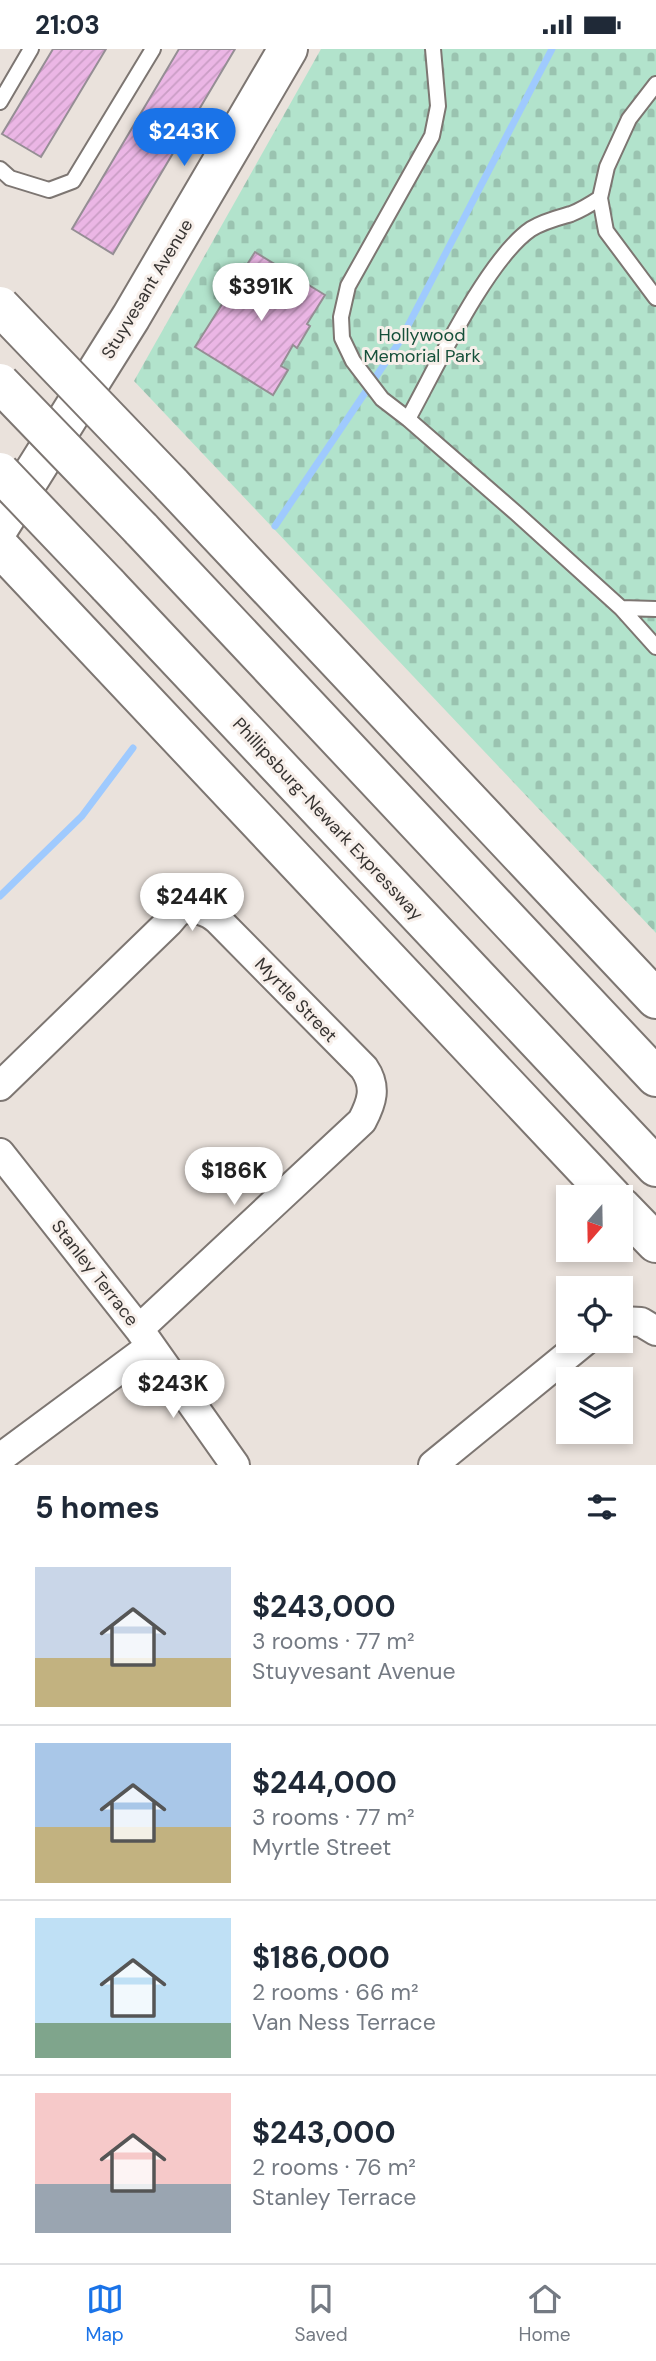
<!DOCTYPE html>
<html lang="en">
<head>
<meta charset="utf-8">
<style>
  body { margin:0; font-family:"DM Sans",sans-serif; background:#f2f2f3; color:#1f2937; height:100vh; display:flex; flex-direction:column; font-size:26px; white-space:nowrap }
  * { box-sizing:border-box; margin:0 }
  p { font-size:23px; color:#747a83 }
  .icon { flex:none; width:38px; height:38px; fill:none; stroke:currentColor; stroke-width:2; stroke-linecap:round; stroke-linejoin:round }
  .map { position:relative; height:1416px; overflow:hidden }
  .panel { display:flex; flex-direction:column; background:#fff; flex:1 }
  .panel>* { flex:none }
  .needle { width:46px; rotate:200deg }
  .fabs { position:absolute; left:556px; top:1136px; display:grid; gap:14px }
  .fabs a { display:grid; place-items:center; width:77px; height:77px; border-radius:0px; background:#fff; box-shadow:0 4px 10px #0003; font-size:35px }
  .price { position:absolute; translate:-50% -60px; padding:0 16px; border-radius:24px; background:#fff; color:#222; font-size:23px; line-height:46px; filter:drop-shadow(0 2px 4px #0008) }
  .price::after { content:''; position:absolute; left:50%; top:42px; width:21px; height:16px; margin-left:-10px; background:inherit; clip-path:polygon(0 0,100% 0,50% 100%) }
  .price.active { background:#1a73e8; color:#fff }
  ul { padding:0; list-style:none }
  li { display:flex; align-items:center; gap:21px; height:175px; padding:0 35px }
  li+li { border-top:2px solid #e0e1e3 }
  li span { display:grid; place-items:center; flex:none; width:196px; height:140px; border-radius:0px; color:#555 }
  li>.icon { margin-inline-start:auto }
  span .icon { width:84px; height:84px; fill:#fffc; stroke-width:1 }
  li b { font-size:30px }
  h2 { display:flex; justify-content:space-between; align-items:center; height:84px; padding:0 35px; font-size:30px }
  .status { display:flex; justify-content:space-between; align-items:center; height:49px; padding:0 35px; background:#fff; direction:ltr }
  .status svg { height:19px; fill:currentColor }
  .tabs { display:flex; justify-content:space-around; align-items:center; height:98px; border-top:2px solid #e0e1e3; background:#fff; font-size:19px; color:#747a83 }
  .tabs a { display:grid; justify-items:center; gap:4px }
  .tabs .active { color:#1a73e8 }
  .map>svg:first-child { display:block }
  .cemetery { fill:url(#cemetery-stones) }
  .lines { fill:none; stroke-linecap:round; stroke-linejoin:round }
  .stream { stroke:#9fcafe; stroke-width:7 }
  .building { fill:url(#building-hatch); stroke:#958e94; stroke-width:2 }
  .lane-casing { stroke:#7d7672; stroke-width:18 }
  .street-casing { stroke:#7d7672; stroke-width:32 }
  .secondary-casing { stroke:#7d7672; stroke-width:42 }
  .highway-casing { stroke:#7d7672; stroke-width:42 }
  .lane { stroke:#fff; stroke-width:14 }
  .street { stroke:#fff; stroke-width:28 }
  .secondary { stroke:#fff; stroke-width:38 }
  .highway { stroke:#fff; stroke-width:38 }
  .highway-bridge-casing { stroke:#7d7672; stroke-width:42; stroke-linecap:butt }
  .highway-bridge { stroke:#fff; stroke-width:38 }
  .labels { text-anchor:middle; stroke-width:6; stroke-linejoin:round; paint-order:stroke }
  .street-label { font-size:18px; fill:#363331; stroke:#f7efea }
  .park-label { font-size:18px; fill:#16503a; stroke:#f7efea }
</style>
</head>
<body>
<div class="status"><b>21:03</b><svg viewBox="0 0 49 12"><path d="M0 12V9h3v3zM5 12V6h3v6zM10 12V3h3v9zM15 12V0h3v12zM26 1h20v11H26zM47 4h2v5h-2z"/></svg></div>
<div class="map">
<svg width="656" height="1416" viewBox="0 0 656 1416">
  <defs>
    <pattern id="cemetery-stones" width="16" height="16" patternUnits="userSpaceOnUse" patternTransform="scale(1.75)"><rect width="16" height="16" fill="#b2e3cc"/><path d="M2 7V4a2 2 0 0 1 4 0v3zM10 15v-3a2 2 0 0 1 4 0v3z" fill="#9ac3b0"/></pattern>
    <pattern id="building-hatch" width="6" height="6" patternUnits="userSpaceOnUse" patternTransform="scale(1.75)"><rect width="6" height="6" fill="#ebb6e5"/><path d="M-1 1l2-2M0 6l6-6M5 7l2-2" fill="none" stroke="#ca9dc5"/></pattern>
  </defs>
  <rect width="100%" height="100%" fill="#eae2dc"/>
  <path class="cemetery" d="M321 0H656V884L134 332Z"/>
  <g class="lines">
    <path class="stream" d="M275 477 400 292 552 0
      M0 847 82 767 133 699"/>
  </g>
  <path class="building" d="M53 0H106L41 108 2 85Z
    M179 0H235L113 205 72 180Z
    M255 203 325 246 307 275 310 277 297 299 293 296 281 317 288 321 273 346 195 298Z"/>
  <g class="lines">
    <g class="lane-casing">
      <path id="lane" d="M433 0 438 57 432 87 348 237 341 268 342 289 353 312 382 350 408 370 516 464 621 559 656 560
        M0 53 31 0
        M0 120 10 129 49 141 73 132 153 0
        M600 149 606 182 656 249
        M408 370C435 321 487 210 531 180 544 172 557 169 571 165 581 161 591 155 600 149L607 118 629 70 656 35
        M621 559 656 598"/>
    </g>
    <g class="street-casing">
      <path id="street" d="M0 1037 169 873 180 860C196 860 206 860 218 871L364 1019C377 1038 372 1053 362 1072L139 1280
        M0 1104 139 1280 235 1416
        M621 1272 641 1273 656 1282
        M0 1409 151 1297
        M433 1416 585 1292"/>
    </g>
    <g class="secondary-casing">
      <path id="secondary" d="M0 477 131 268 288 0"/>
    </g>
    <g class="highway-casing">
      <path id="highway" d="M171 435 656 950
        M141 480 656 1028
        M0 498 612 1148
        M108 536 656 1118
        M621 1158 656 1194"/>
    </g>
    <use href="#lane" class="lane"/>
    <use href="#street" class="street"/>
    <use href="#secondary" class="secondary"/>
    <use href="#highway" class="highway"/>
    <g class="highway-bridge-casing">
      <path id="highway-bridge" d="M0 257 171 435
        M0 334 141 480
        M0 423 108 536"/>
    </g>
    <use href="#highway-bridge" class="highway-bridge"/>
  </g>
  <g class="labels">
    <g class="street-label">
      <text transform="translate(147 240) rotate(-59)" y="6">Stuyvesant Avenue</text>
      <text transform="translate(328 770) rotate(47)" y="6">Phillipsburg-Newark Expressway</text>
      <text transform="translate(296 951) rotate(46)" y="6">Myrtle Street</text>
      <text transform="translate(95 1224) rotate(52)" y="6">Stanley Terrace</text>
    </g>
    <g class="park-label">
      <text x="422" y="292">Hollywood<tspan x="422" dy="21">Memorial Park</tspan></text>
    </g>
  </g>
</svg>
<div class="fabs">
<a><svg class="needle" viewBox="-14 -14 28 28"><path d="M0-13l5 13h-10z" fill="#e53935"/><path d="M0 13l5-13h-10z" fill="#747a83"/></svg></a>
<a><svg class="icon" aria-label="locate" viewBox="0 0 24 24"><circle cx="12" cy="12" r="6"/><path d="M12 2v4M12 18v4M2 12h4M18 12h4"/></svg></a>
<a><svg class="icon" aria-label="layers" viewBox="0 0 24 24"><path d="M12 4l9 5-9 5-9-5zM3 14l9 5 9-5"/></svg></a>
</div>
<b class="price active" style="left:184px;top:119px">$243K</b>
<b class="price" style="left:261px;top:274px">$391K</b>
<b class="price" style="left:192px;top:884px">$244K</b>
<b class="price" style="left:234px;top:1158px">$186K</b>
<b class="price" style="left:173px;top:1371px">$243K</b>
</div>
<section class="panel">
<h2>5 homes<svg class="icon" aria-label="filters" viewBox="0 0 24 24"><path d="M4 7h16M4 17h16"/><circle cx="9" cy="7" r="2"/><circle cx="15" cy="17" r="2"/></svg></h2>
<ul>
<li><span style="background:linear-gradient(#c9d6e8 65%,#c2b280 0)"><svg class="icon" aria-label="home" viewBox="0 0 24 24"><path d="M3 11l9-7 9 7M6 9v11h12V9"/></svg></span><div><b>$243,000</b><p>3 rooms · 77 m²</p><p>Stuyvesant Avenue</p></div></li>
<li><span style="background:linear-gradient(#a9c7e8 60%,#c2b280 0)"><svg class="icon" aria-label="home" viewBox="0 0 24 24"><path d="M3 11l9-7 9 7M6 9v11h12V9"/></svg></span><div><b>$244,000</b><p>3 rooms · 77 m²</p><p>Myrtle Street</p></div></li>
<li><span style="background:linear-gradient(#bfe0f5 75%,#7fa58c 0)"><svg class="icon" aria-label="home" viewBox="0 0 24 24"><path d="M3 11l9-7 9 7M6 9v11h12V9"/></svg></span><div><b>$186,000</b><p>2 rooms · 66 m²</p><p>Van Ness Terrace</p></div></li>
<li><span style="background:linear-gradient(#f6c9c9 65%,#9aa5b1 0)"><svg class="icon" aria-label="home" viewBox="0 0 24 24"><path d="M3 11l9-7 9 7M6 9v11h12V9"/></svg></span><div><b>$243,000</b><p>2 rooms · 76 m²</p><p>Stanley Terrace</p></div></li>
</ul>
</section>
<nav class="tabs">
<a class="active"><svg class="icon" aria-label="map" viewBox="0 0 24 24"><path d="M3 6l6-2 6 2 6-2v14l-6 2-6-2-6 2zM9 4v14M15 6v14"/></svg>Map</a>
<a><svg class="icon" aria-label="saved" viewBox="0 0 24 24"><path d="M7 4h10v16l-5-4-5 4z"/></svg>Saved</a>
<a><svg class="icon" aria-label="home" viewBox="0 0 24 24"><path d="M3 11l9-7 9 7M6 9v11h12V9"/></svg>Home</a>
</nav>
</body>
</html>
